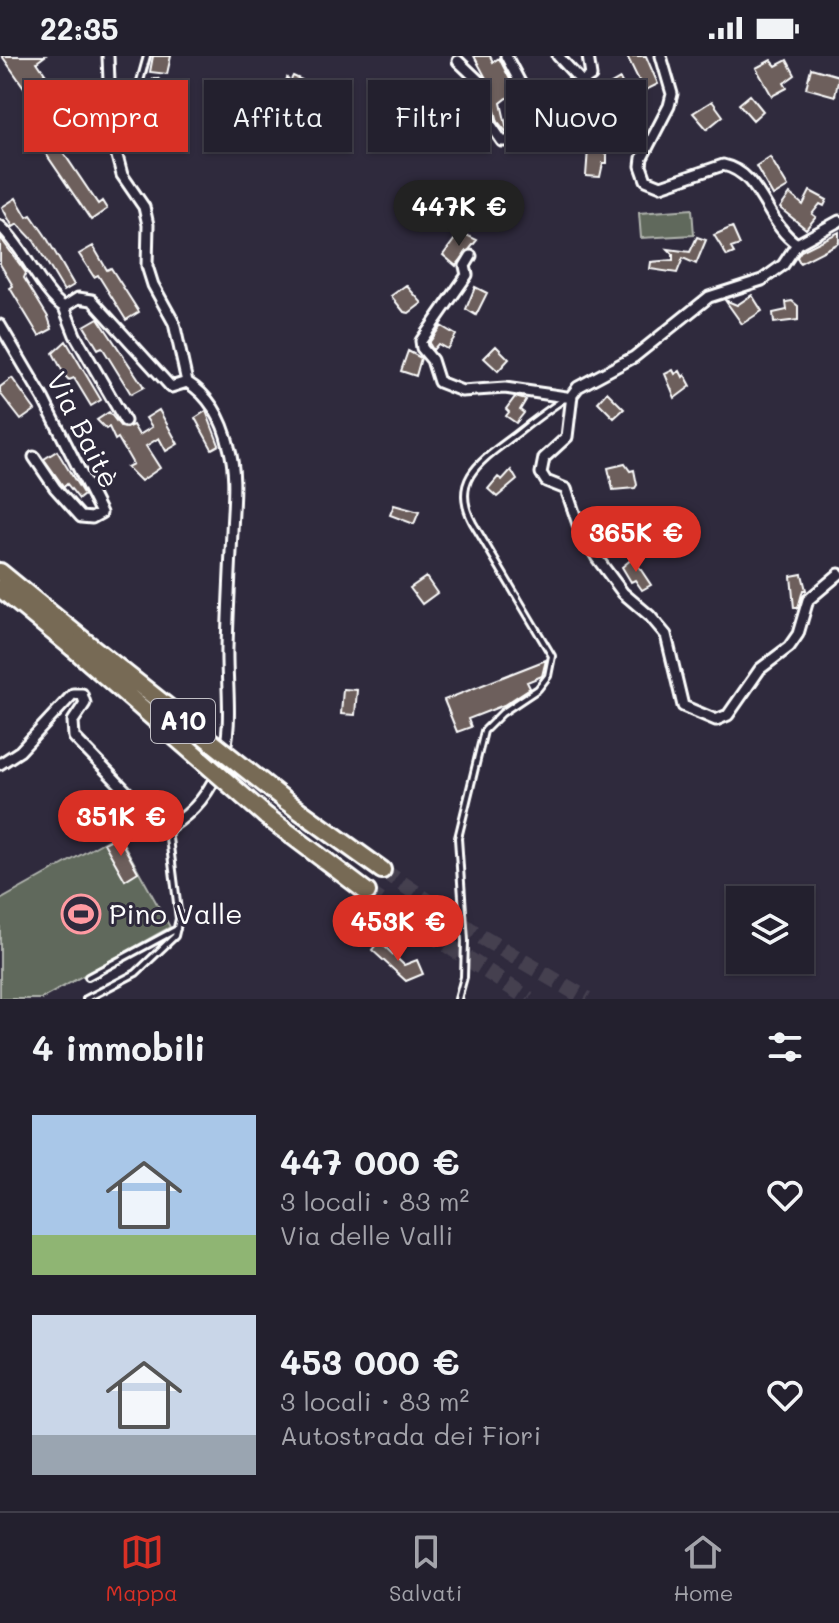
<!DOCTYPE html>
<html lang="it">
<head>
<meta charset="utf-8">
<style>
  body { margin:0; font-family:Mali,sans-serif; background:#2f2d3a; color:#f1f3f6; height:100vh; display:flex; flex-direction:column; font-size:30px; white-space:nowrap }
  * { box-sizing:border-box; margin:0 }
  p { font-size:26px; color:#a3a3aa }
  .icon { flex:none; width:44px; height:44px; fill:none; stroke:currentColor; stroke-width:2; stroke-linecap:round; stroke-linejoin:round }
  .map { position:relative; height:943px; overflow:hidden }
  .sheet { display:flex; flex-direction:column; background:#23202e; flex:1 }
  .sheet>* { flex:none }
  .guide { position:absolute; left:24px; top:24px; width:792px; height:72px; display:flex; gap:16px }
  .tools { position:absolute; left:726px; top:830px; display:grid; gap:16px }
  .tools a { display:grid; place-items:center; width:88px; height:88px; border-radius:0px; background:#23202e; box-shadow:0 2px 6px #0004,0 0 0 2px #403e4a; font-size:40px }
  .price { position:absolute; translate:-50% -68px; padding:0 18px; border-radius:28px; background:#d93025; color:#fff; font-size:26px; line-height:52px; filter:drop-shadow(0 2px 4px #0008) }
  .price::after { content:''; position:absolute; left:50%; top:48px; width:24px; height:18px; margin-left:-12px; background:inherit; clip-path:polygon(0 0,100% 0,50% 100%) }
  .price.current { background:#222; color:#fff }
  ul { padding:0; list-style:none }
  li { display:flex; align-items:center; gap:24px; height:200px; padding:0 32px }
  li span { display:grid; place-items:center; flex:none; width:224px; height:160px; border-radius:0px; color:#555 }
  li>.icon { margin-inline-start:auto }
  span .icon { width:96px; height:96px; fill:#fffc; stroke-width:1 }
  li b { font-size:34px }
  h2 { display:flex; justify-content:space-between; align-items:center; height:96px; padding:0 32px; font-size:34px }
  .chip { padding:0 28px; border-radius:0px; background:#23202e; box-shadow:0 2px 6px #0004,0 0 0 2px #403e4a; font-size:28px; line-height:72px }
  .chip.current { background:#d93025; color:#fff }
  .status { display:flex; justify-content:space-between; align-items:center; height:56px; padding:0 40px; background:#23202e; direction:ltr }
  .status svg { height:22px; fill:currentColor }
  .menu { display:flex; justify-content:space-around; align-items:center; height:112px; border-top:2px solid #403e4a; background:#23202e; font-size:22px; color:#a3a3aa }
  .menu a { display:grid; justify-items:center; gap:4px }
  .menu .current { color:#d93025 }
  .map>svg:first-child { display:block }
  .green { fill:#61695c; stroke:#b0b4ae; stroke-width:2 }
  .building { fill:#6d5f5b; stroke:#fff; stroke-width:2 }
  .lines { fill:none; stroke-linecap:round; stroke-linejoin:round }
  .motorway-tunnel { stroke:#443f50; stroke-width:16; stroke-dasharray:16 8; stroke-linecap:butt }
  .service-casing { stroke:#fff; stroke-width:10 }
  .minor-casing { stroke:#fff; stroke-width:15 }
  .motorway-casing { stroke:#fff; stroke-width:22 }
  .service { stroke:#2f2a3d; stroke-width:4 }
  .minor { stroke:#2f2a3d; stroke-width:9 }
  .motorway { stroke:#776a54; stroke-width:16 }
  .motorway-bridge-casing { stroke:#fff; stroke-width:22; stroke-linecap:butt }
  .motorway-bridge { stroke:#776a54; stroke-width:16 }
  .labels { text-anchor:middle; stroke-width:6; stroke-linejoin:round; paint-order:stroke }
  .shield { fill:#2f2a3d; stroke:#c1bfc5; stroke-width:2 }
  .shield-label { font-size:26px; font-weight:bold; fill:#fff }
  .street-label { font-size:28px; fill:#fff; stroke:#2f2a3d }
  .poi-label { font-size:28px; fill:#fff; stroke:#2f2a3d; text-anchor:start }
</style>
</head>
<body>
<div class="status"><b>22:35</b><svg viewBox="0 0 49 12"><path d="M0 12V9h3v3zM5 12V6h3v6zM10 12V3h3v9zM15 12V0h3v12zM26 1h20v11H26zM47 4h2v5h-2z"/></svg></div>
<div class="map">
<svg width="839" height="943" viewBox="0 0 839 943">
  <rect width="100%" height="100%" fill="#2f2a3d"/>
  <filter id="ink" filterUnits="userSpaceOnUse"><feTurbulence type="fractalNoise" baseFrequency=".0125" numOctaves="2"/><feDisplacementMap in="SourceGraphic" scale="16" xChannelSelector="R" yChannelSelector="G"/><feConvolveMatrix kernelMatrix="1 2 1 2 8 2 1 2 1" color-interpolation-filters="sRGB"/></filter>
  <g filter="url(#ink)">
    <path class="green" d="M692 153 694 179 641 182 639 157Z
      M118 778 170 871 41 943H0V844Z"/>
    <path class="building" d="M2 0H45L37 6 60 40 40 54Z
      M153 0H171L167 18 150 16Z
      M474 0H490L493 6 499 2 516 35 501 47 508 78 498 66 487 24Z
      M627 0H646L658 28 644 35Z
      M771 4 776 10 787 4 795 19 784 27 787 32 772 40 756 12Z
      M811 12 839 20 835 40 806 32Z
      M293 20 302 24 299 33 303 35 295 47 280 40 287 22 290 26Z
      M568 23 571 30 573 28 583 34 571 47 563 44 557 31Z
      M620 23 636 54 624 61 608 30Z
      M750 39 763 55 753 64 739 48Z
      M469 44 475 68 462 71 456 48Z
      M712 45 723 60 707 73 693 57Z
      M59 82 64 90 61 93 98 148 102 145 107 153 91 164 42 92Z
      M588 93 607 98V107H603L600 121 586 120Z
      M770 101 788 131 773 140 756 110Z
      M810 135 827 144 824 150 820 148 812 158 816 161 806 173 780 152 790 138 803 149Z
      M16 142 27 161 31 159 45 179 74 229 64 235 34 185 18 168 13 171 2 151Z
      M732 171 740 189 731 192 734 197 727 200 714 179Z
      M460 176 477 184 456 210 443 199Z
      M839 176V187L800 207 797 201 801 195Z
      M0 181 26 217 24 222 48 261 52 273 39 280 10 232 13 230 0 208Z
      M697 181 706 184 696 208 683 202 677 217 650 213 651 206 673 204V198L668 193 690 196Z
      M93 190 107 214 111 212 139 256 126 264 98 219 94 221 79 198Z
      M406 229 422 247 409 257 404 256 391 240Z
      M475 231 487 237 476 259 466 253Z
      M752 239 762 255 742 268 725 244 737 249Z
      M792 245 798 250V264L774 267 773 257 787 254 786 246Z
      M98 262 144 331 131 338 102 291 98 293 84 270Z
      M441 270 456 279 447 293 438 288 433 294 429 287Z
      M66 285 101 344 91 350 74 322 69 324 65 320 53 297Z
      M496 290 509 303 498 315 484 302Z
      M408 295 421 302 416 320 401 315Z
      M673 314 675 318 680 315 683 321 685 319 691 330 675 342 665 318Z
      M12 322 35 354 21 364 0 337V331Z
      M607 336 624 353 614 362 598 346Z
      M515 341 526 344 520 354 524 357 516 367 506 360 509 356 506 353Z
      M159 354 178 388 166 395 159 382 146 390 160 412 141 425 127 411 133 408 118 382 115 384 109 371 106 373 97 364 109 356 121 371 126 372 133 369 139 379 152 371 146 362Z
      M206 355 219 389 212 393 195 362Z
      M57 395 84 439 79 443 67 428 64 431 61 427 44 403Z
      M625 408 630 415 634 414 637 429 635 432 613 434 608 412Z
      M511 414 517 424 497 441 488 433 498 421 502 424Z
      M394 449 419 456 414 468 390 459Z
      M633 502 651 529 642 534 635 524 631 526 622 511Z
      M802 518 806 534H803L798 552H794L791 520Z
      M426 521 437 537 422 548 410 532Z
      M546 604 542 620 527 626 530 632 504 649 468 663 471 671 457 676 444 644Z
      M343 633 357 634 355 659 341 658Z
      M118 780 138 816 125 824 104 787Z
      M379 885 404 909 417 904 423 918 406 925 372 894Z"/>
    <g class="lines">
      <path class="motorway-tunnel" d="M382 814 478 879 587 943
        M367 836 529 943"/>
      <g class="service-casing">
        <path id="service" d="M114 62 124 94 156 26
          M122 90 147 0
          M88 921 177 873
          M86 943 136 917 175 880 179 863 168 774
          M458 943 464 921 465 885 458 782 484 675 502 657 538 633 548 620 552 600 473 467C448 421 486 402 518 377 533 365 548 354 564 343"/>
      </g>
      <g class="minor-casing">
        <path id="minor" d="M108 0 111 77 122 119 144 151 148 169 147 210 153 229 174 267 187 326
          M558 0 582 26 591 20 588 0
          M661 0 672 38 669 50 642 102 641 110 646 124 661 130 723 109C762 117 766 168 797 188L839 165
          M458 5 480 26 491 69 502 85H511L519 80 524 34 506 0
          M0 170C23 190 42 237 64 251L78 242 92 244 171 331 187 326
          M797 188 783 209 762 224 709 241 634 301 578 331 572 339 567 381 544 402 541 417 546 425 566 433 578 468 597 502 623 537 650 560 666 579 683 650 716 664 728 659 760 613 789 591 798 578 808 544 839 518
          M471 200 465 210 467 219 421 285 422 292 432 304 439 326 462 335 505 332 566 341
          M64 251 75 279 125 365
          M0 269 43 342 101 457 92 462 81 461 55 432 34 401
          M0 708 20 695 73 638H82L85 647 73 665 74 681 157 767 169 772C195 755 210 737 221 707 234 672 226 629 227 592 228 553 230 515 232 476 233 448 237 418 229 391 223 365 211 341 187 326"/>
      </g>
      <g class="motorway-casing">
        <path id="motorway" d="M0 516 82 583
          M0 532 73 592
          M286 745 382 814
          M266 760 367 836"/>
      </g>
      <use href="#service" class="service"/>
      <use href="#minor" class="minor"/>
      <use href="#motorway" class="motorway"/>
      <g class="motorway-bridge-casing">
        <path id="motorway-bridge" d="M82 583 286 745
          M73 592 266 760"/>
      </g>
      <use href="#motorway-bridge" class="motorway-bridge"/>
    </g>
  </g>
  <defs>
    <g id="stadium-ring" transform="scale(2)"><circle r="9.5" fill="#2f2a3d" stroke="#ff9aa2" stroke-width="1.5"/><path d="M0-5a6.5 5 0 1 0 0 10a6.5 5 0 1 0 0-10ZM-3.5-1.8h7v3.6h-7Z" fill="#ff9aa2"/></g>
  </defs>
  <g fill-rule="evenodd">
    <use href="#stadium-ring" x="81" y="858"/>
  </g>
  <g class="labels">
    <rect class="shield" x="151" y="643" width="64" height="44" rx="6"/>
    <g class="shield-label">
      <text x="183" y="674">A10</text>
    </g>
    <g class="street-label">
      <text transform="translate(83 374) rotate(63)" y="10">Via Baitè</text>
    </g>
    <g class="poi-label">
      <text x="109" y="868">Pino Valle</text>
    </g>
  </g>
</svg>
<div class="tools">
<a><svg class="icon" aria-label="layers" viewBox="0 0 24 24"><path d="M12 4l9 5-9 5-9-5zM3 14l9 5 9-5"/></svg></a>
</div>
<b class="price current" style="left:459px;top:192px">447K €</b>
<b class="price" style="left:636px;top:518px">365K €</b>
<b class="price" style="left:121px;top:802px">351K €</b>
<b class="price" style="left:398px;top:907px">453K €</b>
<div class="guide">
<a class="chip current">Compra</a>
<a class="chip">Affitta</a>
<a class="chip">Filtri</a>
<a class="chip">Nuovo</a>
</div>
</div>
<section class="sheet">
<h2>4 immobili<svg class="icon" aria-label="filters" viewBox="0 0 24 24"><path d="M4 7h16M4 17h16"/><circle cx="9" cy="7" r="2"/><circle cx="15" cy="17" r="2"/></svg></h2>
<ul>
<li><span style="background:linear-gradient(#a9c7e8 75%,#8fb573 0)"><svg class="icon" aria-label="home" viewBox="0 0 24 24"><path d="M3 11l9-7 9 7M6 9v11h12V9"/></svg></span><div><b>447 000 €</b><p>3 locali · 83 m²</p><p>Via delle Valli</p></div><svg class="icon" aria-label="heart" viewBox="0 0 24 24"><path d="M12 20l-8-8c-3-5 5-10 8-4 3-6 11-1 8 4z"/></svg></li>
<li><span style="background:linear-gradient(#c9d6e8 75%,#9aa5b1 0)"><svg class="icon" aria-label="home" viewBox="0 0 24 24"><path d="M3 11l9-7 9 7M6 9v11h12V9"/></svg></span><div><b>453 000 €</b><p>3 locali · 83 m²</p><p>Autostrada dei Fiori</p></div><svg class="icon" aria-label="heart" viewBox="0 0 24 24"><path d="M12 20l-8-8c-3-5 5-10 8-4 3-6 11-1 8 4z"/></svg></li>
</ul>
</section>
<nav class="menu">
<a class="current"><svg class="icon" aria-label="map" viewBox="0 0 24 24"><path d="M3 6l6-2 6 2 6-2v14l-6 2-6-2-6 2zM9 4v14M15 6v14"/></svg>Mappa</a>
<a><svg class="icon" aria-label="saved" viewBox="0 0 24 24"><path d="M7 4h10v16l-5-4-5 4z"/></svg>Salvati</a>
<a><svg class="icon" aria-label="home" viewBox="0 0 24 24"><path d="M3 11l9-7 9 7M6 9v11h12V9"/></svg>Home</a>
</nav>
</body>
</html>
